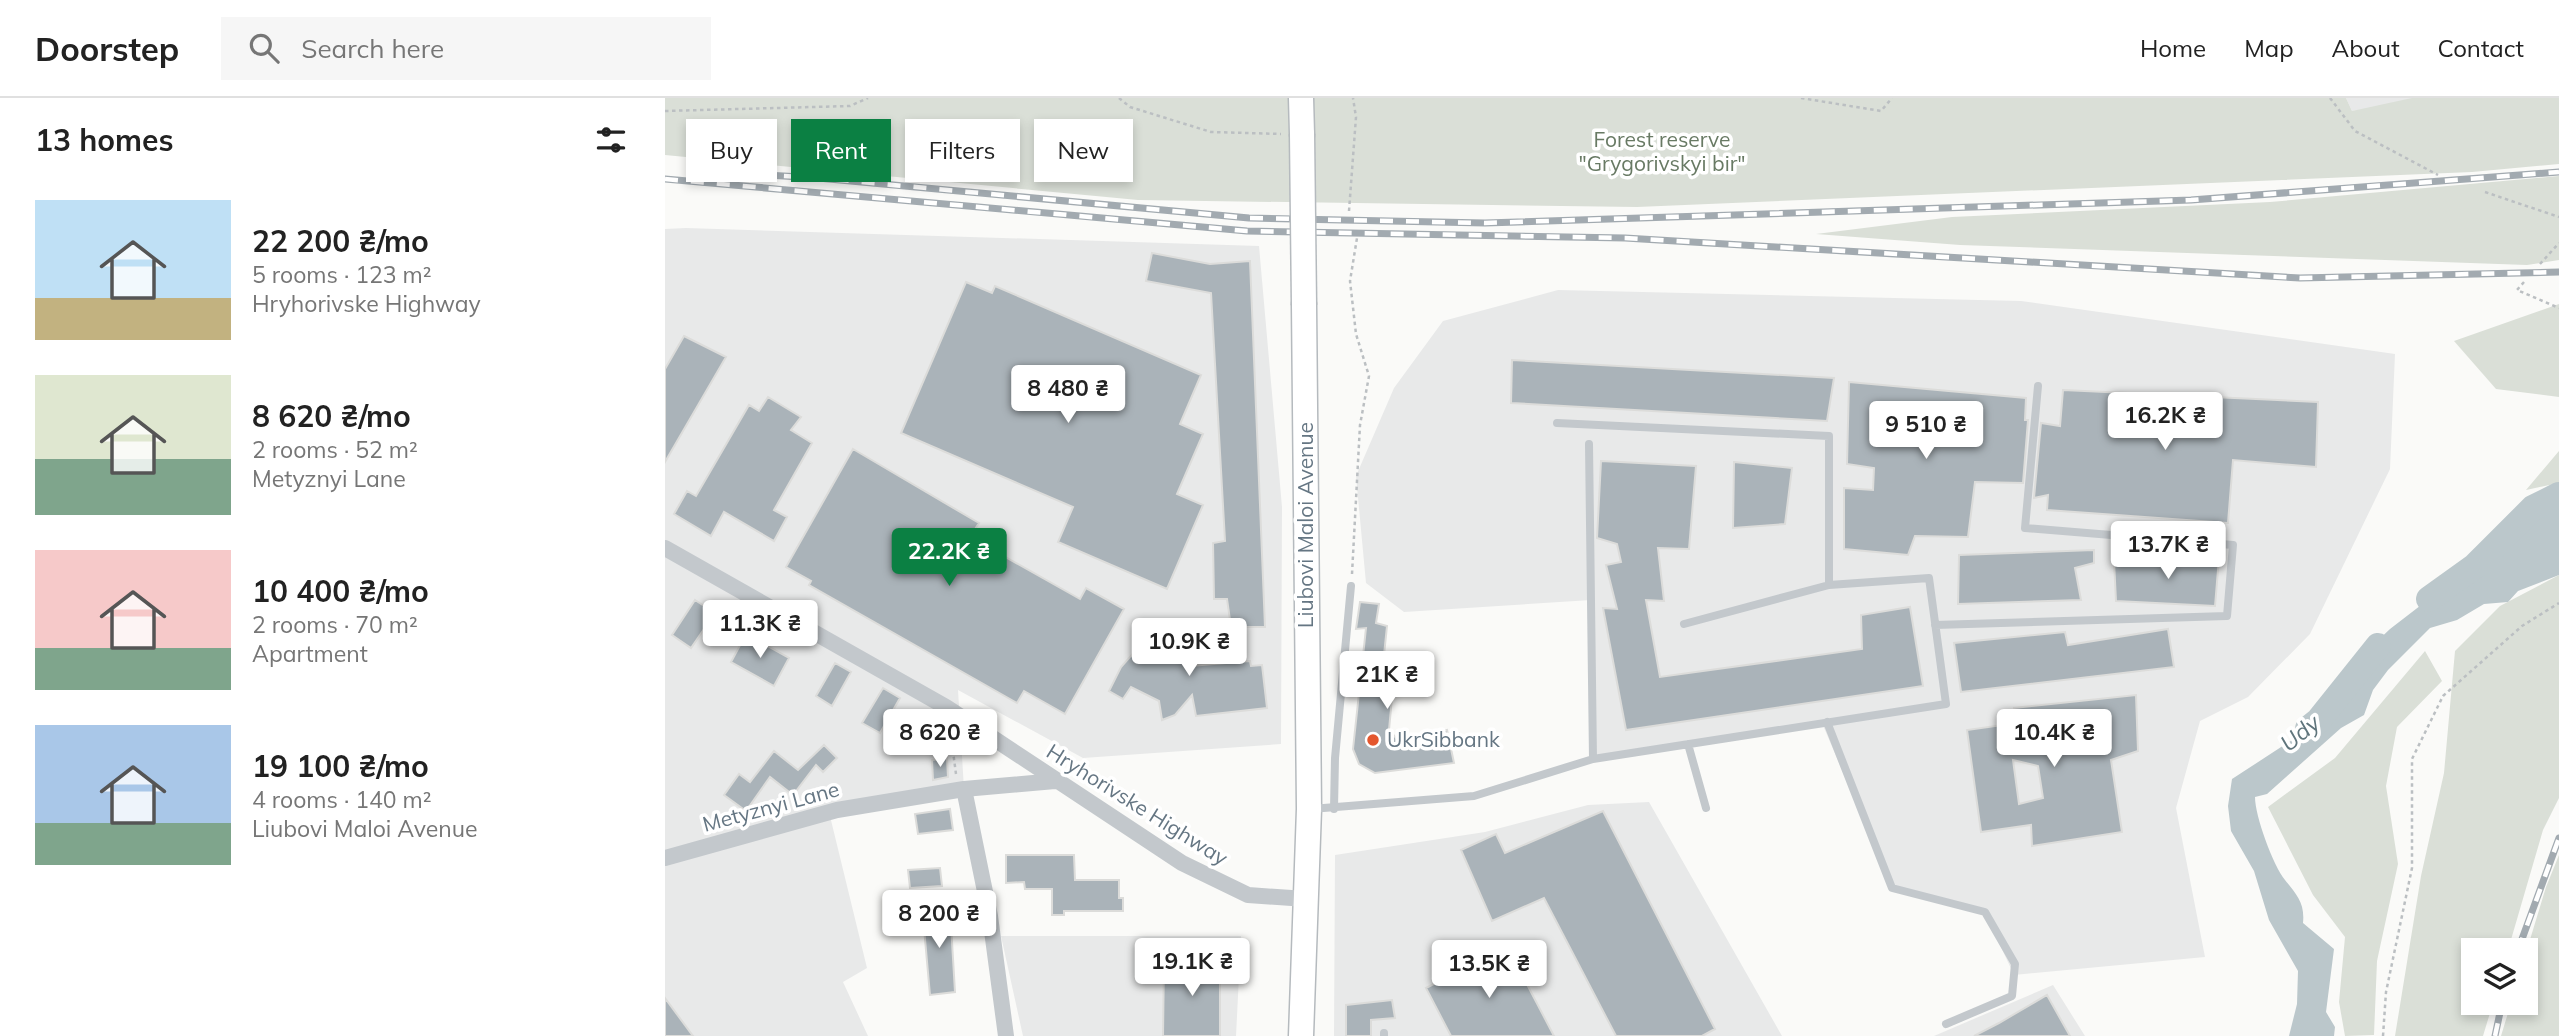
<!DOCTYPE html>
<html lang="en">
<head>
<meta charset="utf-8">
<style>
  body { margin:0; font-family:Mulish,sans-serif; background:#f6f6f6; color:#222; height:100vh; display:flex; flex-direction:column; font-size:26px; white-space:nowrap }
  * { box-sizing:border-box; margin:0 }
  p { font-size:23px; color:#767676 }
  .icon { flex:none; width:38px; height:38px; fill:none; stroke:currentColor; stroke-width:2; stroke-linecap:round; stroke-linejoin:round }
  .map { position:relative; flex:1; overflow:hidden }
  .details { display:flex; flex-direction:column; background:#fff; width:665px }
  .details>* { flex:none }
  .guide { position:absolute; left:21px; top:21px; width:665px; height:63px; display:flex; gap:14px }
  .controls { position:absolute; left:1796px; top:840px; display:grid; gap:14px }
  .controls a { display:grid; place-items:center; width:77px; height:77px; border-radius:0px; background:#fff; box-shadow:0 4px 10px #0003; font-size:35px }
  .price { position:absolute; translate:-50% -60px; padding:0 16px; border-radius:7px; background:#fff; color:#222; font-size:23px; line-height:46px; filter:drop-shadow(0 2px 4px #0008) }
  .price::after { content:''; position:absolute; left:50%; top:42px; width:21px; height:16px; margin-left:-10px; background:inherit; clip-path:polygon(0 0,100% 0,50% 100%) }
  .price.on { background:#0b8043; color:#fff }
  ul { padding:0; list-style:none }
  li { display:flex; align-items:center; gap:21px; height:175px; padding:0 35px }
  li span { display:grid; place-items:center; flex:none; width:196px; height:140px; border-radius:0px; color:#555 }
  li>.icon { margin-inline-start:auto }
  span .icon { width:84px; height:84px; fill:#fffc; stroke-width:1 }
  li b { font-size:30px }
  h2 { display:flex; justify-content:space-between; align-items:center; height:84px; padding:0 35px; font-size:30px }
  .tag { padding:0 24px; border-radius:0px; background:#fff; box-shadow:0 4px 10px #0003; font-size:24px; line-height:63px }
  .tag.on { background:#0b8043; color:#fff }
  header { display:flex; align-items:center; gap:42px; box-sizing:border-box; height:98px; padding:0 35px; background:#fff; border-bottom:2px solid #e0e0e0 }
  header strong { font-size:33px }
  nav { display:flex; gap:38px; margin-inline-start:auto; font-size:24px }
  .search { width:490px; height:63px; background:#f6f6f6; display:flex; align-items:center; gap:18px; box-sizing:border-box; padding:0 24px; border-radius:0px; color:#767676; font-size:26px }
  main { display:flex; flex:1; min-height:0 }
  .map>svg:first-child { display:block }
  .built { fill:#e8e9e9 }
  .green { fill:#dadfd7 }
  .water { fill:#bbc7cb }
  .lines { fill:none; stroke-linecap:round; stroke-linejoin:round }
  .river { stroke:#bbc7cb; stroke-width:26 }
  .building { fill:#aab3b9; stroke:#dcdcda; stroke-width:2; fill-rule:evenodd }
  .primary-casing { stroke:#b5babe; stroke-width:27 }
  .path { stroke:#bbbfc2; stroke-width:2.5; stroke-dasharray:3.5 3.5; stroke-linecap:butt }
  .service { stroke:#c3c8cc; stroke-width:8 }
  .minor { stroke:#c3c8cc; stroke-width:16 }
  .primary { stroke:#fff; stroke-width:24 }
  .rail-casing { stroke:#a2aab0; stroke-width:7 }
  .rail { stroke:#fff; stroke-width:4.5; stroke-dasharray:13; stroke-linecap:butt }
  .primary-bridge-casing { stroke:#b5babe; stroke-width:27; stroke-linecap:butt }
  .primary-bridge { stroke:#fff; stroke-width:24 }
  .poi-dot { fill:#e4572e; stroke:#fff; stroke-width:2.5 }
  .labels { text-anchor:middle; stroke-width:7; stroke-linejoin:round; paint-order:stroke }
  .park-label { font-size:21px; fill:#687a64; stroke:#fff }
  .street-label { font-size:21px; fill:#657683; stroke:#fff }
  .poi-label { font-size:21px; fill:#657683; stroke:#fff; text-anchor:start }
  .water-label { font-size:23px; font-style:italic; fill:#60757c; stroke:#fff }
</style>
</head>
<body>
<header>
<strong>Doorstep</strong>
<div class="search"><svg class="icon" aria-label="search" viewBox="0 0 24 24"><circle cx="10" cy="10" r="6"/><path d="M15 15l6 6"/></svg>Search here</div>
<nav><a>Home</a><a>Map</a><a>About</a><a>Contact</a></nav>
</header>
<main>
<section class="details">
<h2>13 homes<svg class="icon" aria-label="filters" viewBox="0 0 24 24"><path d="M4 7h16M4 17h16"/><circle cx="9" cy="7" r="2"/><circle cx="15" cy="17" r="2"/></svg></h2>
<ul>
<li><span style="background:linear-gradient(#bfe0f5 70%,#c2b280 0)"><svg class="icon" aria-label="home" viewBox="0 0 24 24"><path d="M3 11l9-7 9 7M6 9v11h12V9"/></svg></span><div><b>22 200 ₴/mo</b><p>5 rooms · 123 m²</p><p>Hryhorivske Highway</p></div></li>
<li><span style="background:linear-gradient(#dfe7d0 60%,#7fa58c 0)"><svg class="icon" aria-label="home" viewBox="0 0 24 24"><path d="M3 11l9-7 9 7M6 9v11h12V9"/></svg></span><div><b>8 620 ₴/mo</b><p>2 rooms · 52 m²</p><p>Metyznyi Lane</p></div></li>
<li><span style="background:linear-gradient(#f6c9c9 70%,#7fa58c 0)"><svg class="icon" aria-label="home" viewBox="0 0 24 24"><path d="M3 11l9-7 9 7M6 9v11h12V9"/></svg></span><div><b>10 400 ₴/mo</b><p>2 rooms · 70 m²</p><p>Apartment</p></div></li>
<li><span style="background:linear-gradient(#a9c7e8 70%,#7fa58c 0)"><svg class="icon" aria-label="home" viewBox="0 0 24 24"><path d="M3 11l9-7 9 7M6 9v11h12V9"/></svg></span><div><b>19 100 ₴/mo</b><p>4 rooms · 140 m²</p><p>Liubovi Maloi Avenue</p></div></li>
</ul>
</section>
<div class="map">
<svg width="1894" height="938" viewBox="0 0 1894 938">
  <rect width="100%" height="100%" fill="#fafaf8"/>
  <path class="built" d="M1681 0H1813L1687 13Z
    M21 130 594 148 617 409 616 646 418 660 293 592 299 691 164 714 202 870 178 884 203 938H0V131Z
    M893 192 1356 203 1730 256 1725 371 1645 536 1583 599 1535 623 1511 710 1540 859 1349 877 1320 815 1227 790 1157 625 928 661 926 502 739 514 701 485 691 378 729 290 778 223Z
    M984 704 1117 938H669L670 757 820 734 923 707Z
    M336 838H576L571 938H358Z
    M1388 887 1420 938H1269Z"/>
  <path class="green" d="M0 0H1681L1687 13 1747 0H1894V66L1807 74 972 109 473 102 0 57Z
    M1894 78V162L1862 167 1295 147 1151 136 1287 119 1605 104Z
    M1894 206V299L1831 291 1789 243Z
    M1894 353V385L1861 392Z
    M1894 477V700L1878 732 1843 852H1808V905H1828L1818 938H1730L1756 778 1779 675 1790 553 1835 508Z
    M1760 553 1777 583 1732 629 1721 688 1733 766 1712 863 1709 937 1680 938 1674 904 1680 839 1648 797 1603 709 1670 660Z
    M1894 757V938H1836L1846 905H1860V858L1881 789Z"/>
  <path class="water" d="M1894 404V477L1853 493 1843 504 1819 506 1792 522 1765 530 1723 572 1708 592 1699 617 1676 630 1602 696 1590 699C1590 718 1608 767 1620 782 1632 797 1640 805 1638 825L1669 851 1661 914 1670 929 1669 938H1624L1632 906 1633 873 1604 822 1589 773 1566 733 1563 708 1567 681 1627 642 1667 606 1684 587 1705 550 1725 531 1786 484 1810 471 1857 429Z"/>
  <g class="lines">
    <path class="river" d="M1764 501 1810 468 1868 410 1894 397
      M1643 631 1653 623 1713 548"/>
  </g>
  <path class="building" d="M487 155 545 166 585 163 600 529H566L562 501H549L548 445 560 443 546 195 481 183Z
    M301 184 327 195 330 188 536 277 515 326 538 336 512 396 538 407 502 491 393 444 408 409 236 335Z
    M19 238 61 259 0 364V271Z
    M847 262 1169 280 1162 323 846 305Z
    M1184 284 1361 300 1360 322H1363L1358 385 1310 384 1303 439 1250 438 1243 457 1179 451V390L1208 392 1209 370 1182 366Z
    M1398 292 1653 304 1651 369 1568 362 1563 425 1382 412 1383 397 1369 400 1376 325 1395 328Z
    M103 299 136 319 126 332 147 345 109 412 122 419 109 443 59 414 46 438 9 416 22 393 31 398 84 307 94 313Z
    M188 351 314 425 305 439 415 501 421 490 459 511 400 616 359 593 352 605 144 487 146 483 121 469Z
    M936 363 1031 368 1024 451 993 450 999 503 981 502 995 579 1197 551 1196 517 1245 509 1258 588 961 632 938 510 952 511 941 467 956 464 952 446 932 440Z
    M1069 364 1127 370 1120 426 1068 430Z
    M1429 452V465L1410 470 1416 502 1293 506 1294 457Z
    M1554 460 1550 508 1451 503 1449 463Z
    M30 502 50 515 26 550 7 537Z
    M695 504 714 506 711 525 722 528 719 557H731L724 632 732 641 782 632 789 665 710 675 694 666 688 651 701 530 691 531Z
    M1503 531 1509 569 1296 594 1289 545 1400 534 1403 547Z
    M525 532 536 533 537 545 523 547 526 568 585 563 586 568 597 567 602 610 531 618 527 597 510 617 497 622 494 603 466 589 458 601 444 593 456 569 479 543 488 537Z
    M81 536 124 560 109 588 66 564Z
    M170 565 186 574 167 608 151 598Z
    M218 590 235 600 215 635 197 625Z
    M1471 597 1473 653 1446 662 1457 734 1367 748 1366 727 1316 734 1302 632 1352 625 1349 610ZM1348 662 1373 668 1378 700 1354 706Z
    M251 614 267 623 250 654 234 646Z
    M159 647 172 660 158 674 151 667 128 697 105 679 81 713 59 697 74 676 85 684 109 653 133 672Z
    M282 660 283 679 268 682 267 662Z
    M285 711 288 732 253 736 250 716Z
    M938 713 1050 931 1037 938H951L879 800 827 823 796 752 831 736 840 755Z
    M341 757H409L410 782H454V800H458V813H399V817H387V791H360L359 784 341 785Z
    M275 770 277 788 245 790 243 772Z
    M285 810 290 894 265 897 259 830 255 812Z
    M842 848 889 938H786L761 890Z
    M499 861 555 862V938H498Z
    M1382 897 1405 938H1309L1334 925Z
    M0 900 28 938H0Z
    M727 902 730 920 706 922V938H681V907Z"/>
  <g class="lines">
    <g class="primary-casing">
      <path id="primary" d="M636 0 637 36
        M636 938 644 711 639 207"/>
    </g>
    <path class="path" d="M454 0 465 9 546 34 616 36
      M1136 0 1216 13 1227 0
      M1665 0 1690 33 1773 77
      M0 13 185 8 203 0
      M1820 94 1894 119
      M684 113 691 19 688 0
      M1875 166 1894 145
      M1859 184 1852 192 1894 210
      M687 476 695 327 704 278 691 236 685 183 692 140
      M285 631 291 676
      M1718 938 1721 894 1747 770V661L1778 598 1857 528 1894 505"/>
    <path class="service" d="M892 325 1164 338V487
      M924 346 928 661
      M1270 527 1562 518 1568 447 1360 430 1373 288
      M1162 624 1227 790 1320 814 1350 866 1347 898 1281 926
      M1023 646 1041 710
      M646 711 809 698 928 661 1281 606 1264 480 1164 487 1019 526
      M669 711 670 660 686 488
      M719 938V935"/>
    <path class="minor" d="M0 450 281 609 517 765 583 797 641 801
      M299 691 325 818 341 938
      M0 760 172 712 299 691 390 683"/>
    <use href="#primary" class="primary"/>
    <g class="rail-casing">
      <path id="rail" d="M67 75 153 80 584 120 820 125 1526 102 1894 74
        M0 81 582 133 960 140 1635 180 1894 174
        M1853 852 1894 740
        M1830 938 1837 905"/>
    </g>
    <use href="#rail" class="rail"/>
    <g class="primary-bridge-casing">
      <path id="primary-bridge" d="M637 36 639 207"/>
    </g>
    <use href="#primary-bridge" class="primary-bridge"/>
  </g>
  <circle class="poi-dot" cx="708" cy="642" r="7"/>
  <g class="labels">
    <g class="park-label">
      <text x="997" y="49">Forest reserve<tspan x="997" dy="24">"Grygorivskyi bir"</tspan></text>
    </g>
    <g class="street-label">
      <text transform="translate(641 427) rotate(-90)" y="7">Liubovi Maloi Avenue</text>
      <text transform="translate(472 707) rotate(32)" y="7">Hryhorivske Highway</text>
      <text transform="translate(106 709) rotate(-15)" y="7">Metyznyi Lane</text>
    </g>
    <g class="poi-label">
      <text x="722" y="649">UkrSibbank</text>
    </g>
    <g class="water-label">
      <text transform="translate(1635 635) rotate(-39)" y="8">Udy</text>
    </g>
  </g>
</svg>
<div class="controls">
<a><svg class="icon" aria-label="layers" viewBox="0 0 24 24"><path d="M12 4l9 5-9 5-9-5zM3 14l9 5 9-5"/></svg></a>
</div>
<b class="price" style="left:403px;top:327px">8 480 ₴</b>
<b class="price" style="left:1500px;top:354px">16.2K ₴</b>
<b class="price" style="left:1261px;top:363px">9 510 ₴</b>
<b class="price" style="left:1503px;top:483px">13.7K ₴</b>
<b class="price on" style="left:284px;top:490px">22.2K ₴</b>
<b class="price" style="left:95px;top:562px">11.3K ₴</b>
<b class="price" style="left:524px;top:580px">10.9K ₴</b>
<b class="price" style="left:722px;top:613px">21K ₴</b>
<b class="price" style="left:275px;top:671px">8 620 ₴</b>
<b class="price" style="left:1389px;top:671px">10.4K ₴</b>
<b class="price" style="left:274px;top:852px">8 200 ₴</b>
<b class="price" style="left:527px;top:900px">19.1K ₴</b>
<b class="price" style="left:824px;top:902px">13.5K ₴</b>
<div class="guide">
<a class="tag">Buy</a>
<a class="tag on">Rent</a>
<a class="tag">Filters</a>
<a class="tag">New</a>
</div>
</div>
</main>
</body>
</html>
